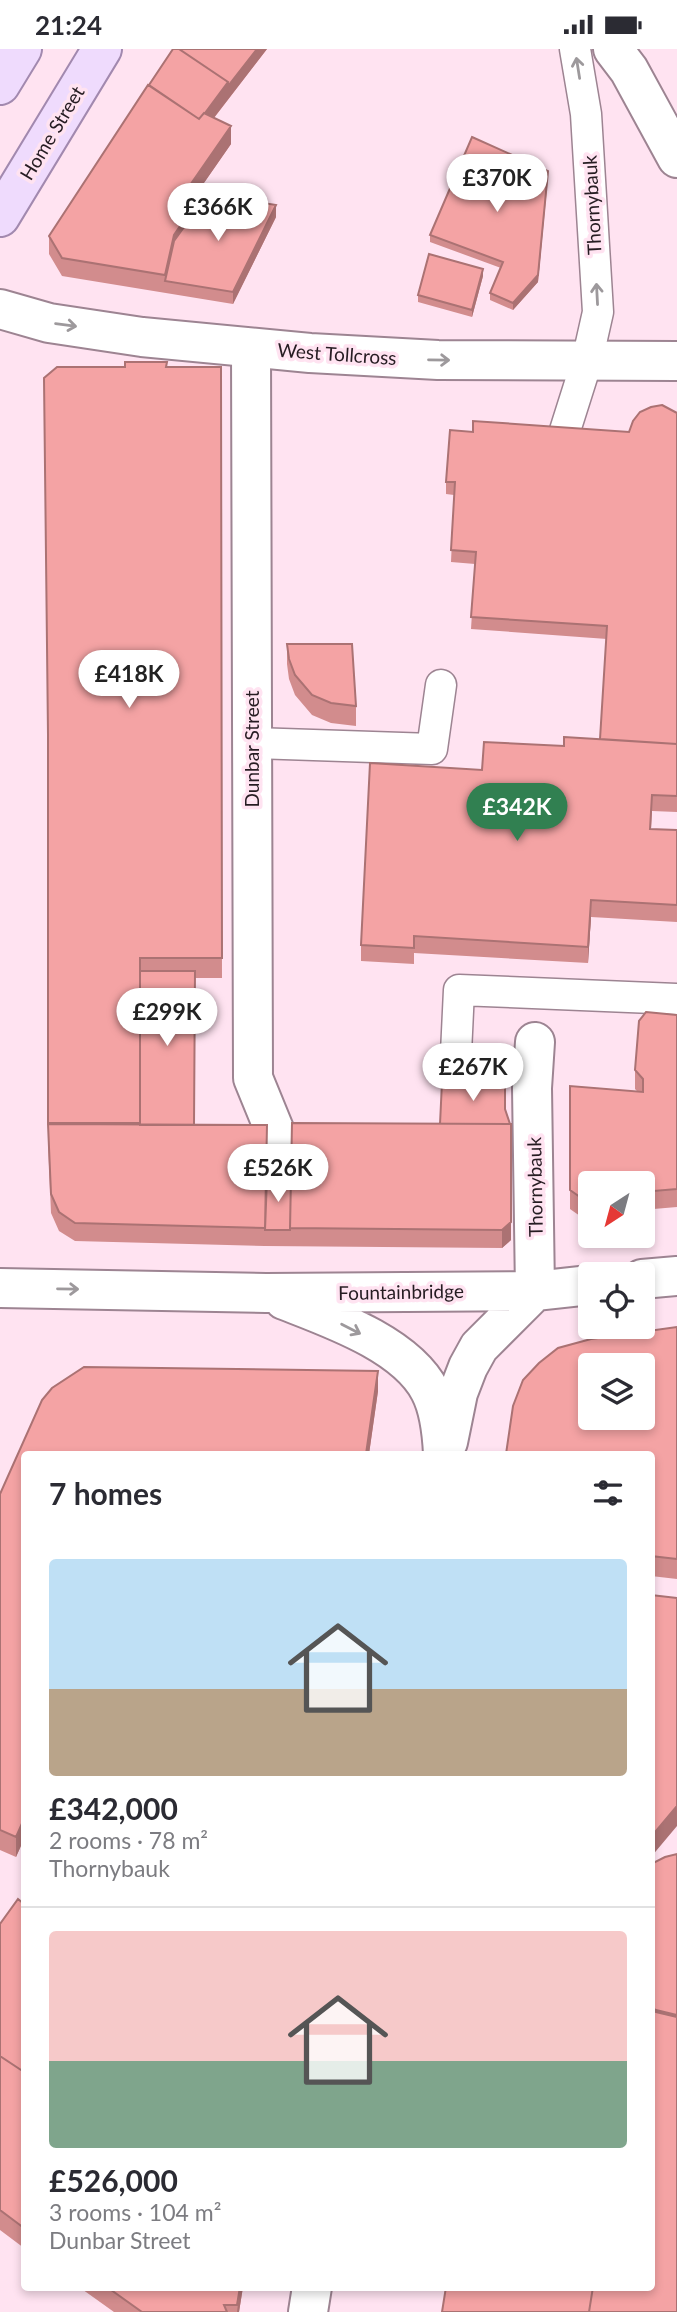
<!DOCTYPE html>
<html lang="en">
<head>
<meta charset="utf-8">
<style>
  body { margin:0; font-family:Lato,sans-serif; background:#f7f7f7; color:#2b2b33; height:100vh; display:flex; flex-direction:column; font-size:26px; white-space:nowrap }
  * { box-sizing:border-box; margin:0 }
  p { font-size:23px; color:#7c7c81 }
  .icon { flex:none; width:38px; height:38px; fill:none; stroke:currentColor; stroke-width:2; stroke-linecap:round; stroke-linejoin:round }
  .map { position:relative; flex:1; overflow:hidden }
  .panel { position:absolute; left:21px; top:1402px; width:634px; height:840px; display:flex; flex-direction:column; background:#fff; border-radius:7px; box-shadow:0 4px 10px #0003 }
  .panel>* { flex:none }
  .needle { width:46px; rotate:216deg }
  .buttons { position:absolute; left:578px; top:1122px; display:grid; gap:14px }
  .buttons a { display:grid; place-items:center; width:77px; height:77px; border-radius:7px; background:#fff; box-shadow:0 4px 10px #0003; font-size:35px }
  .price { position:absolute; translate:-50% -60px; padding:0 16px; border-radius:24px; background:#fff; color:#222; font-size:23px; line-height:46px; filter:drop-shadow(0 2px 4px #0008) }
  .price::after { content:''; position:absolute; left:50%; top:42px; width:21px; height:16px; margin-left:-10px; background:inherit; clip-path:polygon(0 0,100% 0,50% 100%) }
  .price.active { background:#318051; color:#fff }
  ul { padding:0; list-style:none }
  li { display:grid; align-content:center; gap:14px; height:371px; padding:0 28px }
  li+li { border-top:2px solid #e1e1e2 }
  li span { display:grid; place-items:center; height:217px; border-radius:7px; color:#555 }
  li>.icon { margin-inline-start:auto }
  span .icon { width:126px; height:126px; fill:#fffc; stroke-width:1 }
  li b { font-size:30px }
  h2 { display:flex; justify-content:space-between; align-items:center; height:84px; padding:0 28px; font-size:30px }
  .status { display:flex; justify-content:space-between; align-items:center; height:49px; padding:0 35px; background:#fff; direction:ltr }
  .status svg { height:19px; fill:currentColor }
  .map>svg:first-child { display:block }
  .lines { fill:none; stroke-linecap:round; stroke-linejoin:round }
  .service-casing { stroke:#9d8492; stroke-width:33 }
  .minor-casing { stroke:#9d8492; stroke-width:42 }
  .tertiary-casing { stroke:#9d8492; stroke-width:42 }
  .primary-casing { stroke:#a289af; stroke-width:42 }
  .service { stroke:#fff; stroke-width:30 }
  .minor { stroke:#fff; stroke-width:38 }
  .tertiary { stroke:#fff; stroke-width:38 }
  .primary { stroke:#efdbfd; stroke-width:38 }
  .wall { fill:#d28c8d }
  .shaded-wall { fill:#ab7273 }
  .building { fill:#f4a3a4; stroke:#ab7273; stroke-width:2; fill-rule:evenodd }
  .oneway { stroke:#9d999c }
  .labels { text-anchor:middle; stroke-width:7; stroke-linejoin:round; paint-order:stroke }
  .street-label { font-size:19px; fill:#261c22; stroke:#ffe3f1 }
</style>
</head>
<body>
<div class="status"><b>21:24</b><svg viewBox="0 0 49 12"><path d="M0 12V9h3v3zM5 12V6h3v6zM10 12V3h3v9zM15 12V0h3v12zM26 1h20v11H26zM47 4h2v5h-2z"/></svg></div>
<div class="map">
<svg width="677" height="2263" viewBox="0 0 677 2263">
  <rect width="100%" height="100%" fill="#ffe3f1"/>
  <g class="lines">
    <g class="service-casing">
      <path id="service" d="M562 391 587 312 598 263 586 65 575 0
        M252 694 432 700 441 636
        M455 1025 459 941 677 950"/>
    </g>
    <g class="minor-casing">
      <path id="minor" d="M613 0 629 21 677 109
        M251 299 253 1029 280 1095
        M535 993 532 1039 535 1242"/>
    </g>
    <g class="tertiary-casing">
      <path id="tertiary" d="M0 260 49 274 142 288 310 304 438 311 677 312
        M642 1230 677 1227
        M0 1239 266 1244 535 1242 590 1236
        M284 1251C330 1269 406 1295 430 1342 440 1361 442 1384 443 1405
        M448 1393 458 1344 468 1318 479 1298 535 1242
        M308 2263 312 2238"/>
    </g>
    <g class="primary-casing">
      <path id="primary" d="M0 36 22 0
        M0 168 102 0"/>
    </g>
    <use href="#service" class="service"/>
    <use href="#minor" class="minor"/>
    <use href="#tertiary" class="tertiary"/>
    <use href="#primary" class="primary"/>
  </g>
  <path class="wall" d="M173 0H267L214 69 231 95 187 158 191 168H276L233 255 62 227 49 205V187Z
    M548 129 538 233 513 261 490 251V244L501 219 430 193V186Z
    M483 227 472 268 418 253V246Z
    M167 318H221L222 929H195L194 1076 266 1159 291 1129 440 1075 505 1060 511 1191 502 1199 265 1197 75 1192 59 1182 51 1164 48 1094V706Z
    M677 364V763L652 762 651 780 677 781V873L591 868 588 914 414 904V915L361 912V896L482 721 564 697 600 690 607 590 471 580 475 515 451 513 454 446 446 445V433L473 383H629Z
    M287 595 356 657V677L331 674 312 666 295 646 289 630 287 615Z
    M677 966V1158L642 1161V1134H590V1166L580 1167 570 1160V1037L638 1043 635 1040V1021Z
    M677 1278V1530L651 1527V1405Z
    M84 1318 378 1322V1342L369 1405H24V1790L16 1808 0 1801V1445L42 1351 52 1339Z
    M677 1805V2263L651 2238V1815Z
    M24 1855V2199L0 2181V1875Z
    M79 2238H243L239 2263H114Z"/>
  <path class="shaded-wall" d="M257 0H267L199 88V72L228 33Z
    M231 77V95L179 170V152Z
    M548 122 538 233 513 261V254Z
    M276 156V168L233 255V243Z
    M191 161V179L165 232V244V226L174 186Z
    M483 220V227L472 268V261Z
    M591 851V868L588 914V898Z
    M511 1075V1191L502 1199V1181Z
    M378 1322V1342L369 1405H366Z
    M677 1757V1777L651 1808V1788Z
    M24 1770V1790L16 1808V1788Z
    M240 2238H243L239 2263H237Z"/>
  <path class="building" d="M173 0H179L228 33 205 64H204L199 70 149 36Z
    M179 0H257L228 37V33Z
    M148 36 199 70 204 64 231 77 179 152 191 161 174 186 165 226 62 209 49 187Z
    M472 88 548 122 538 226 513 254 490 244 503 213 430 186Z
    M208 145 276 156 233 243 165 232 174 192Z
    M429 205 483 220 472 261 418 246Z
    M125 313H167L166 318H221L222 909H140V1074H48V685L44 329 57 318H125Z
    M662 356 677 364V695L600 690 607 577 471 568 476 503 451 501 455 433H446L450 381 473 383V372L629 383 633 372 640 363 651 358Z
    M287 595H352L356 657 331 654 312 646 295 626 289 610Z
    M564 688 677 695V747L652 746 650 780 677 781V856L591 851 588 898 414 887V899L361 896 370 714 482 721 484 693 564 697Z
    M140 922H195L194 1076H140Z
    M646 963 677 966V1140L642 1143V1134H590V1148H580L570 1141V1037L643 1043V1030L635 1021 639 972Z
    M442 1033H505V1060L510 1075H440Z
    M292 1074 511 1075V1173L502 1181 290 1179Z
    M48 1075 267 1076 265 1179 75 1174 59 1163 51 1145Z
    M267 1129H291L290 1181H265Z
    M677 1278V1510L651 1507V1405H506L513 1357 523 1331 539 1314 558 1299 591 1290ZM590 1316H642V1368H590Z
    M84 1318 378 1322 366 1405H24V1770L16 1788 0 1781V1445L42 1351 52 1339Z
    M651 1546 677 1549V1757L651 1788Z
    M677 1805V1966L656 1961 651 1958V1815L665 1808Z
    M18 1850 24 1855V2023L0 2007V1875Z
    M651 1960 656 1963 677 1968V2263H589L593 2238H651Z
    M0 2007 24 2023V2179L0 2161Z
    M107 2238H240L237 2256H224L227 2263H142Z
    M446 2238H593L589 2263H442Z"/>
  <defs><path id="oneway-shaft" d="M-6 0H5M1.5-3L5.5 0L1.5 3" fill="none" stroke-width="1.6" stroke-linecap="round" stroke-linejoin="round" transform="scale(1.75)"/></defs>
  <g class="oneway">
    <use href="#oneway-shaft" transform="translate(578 19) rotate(-99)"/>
    <use href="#oneway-shaft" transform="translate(597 245) rotate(-93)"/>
    <use href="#oneway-shaft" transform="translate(66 276) rotate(7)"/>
    <use href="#oneway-shaft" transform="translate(439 311) rotate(1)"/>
    <use href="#oneway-shaft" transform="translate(68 1240) rotate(1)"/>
    <use href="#oneway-shaft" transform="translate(351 1280) rotate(27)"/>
  </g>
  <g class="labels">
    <g class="street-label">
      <text transform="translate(52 84) rotate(-59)" y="7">Home Street</text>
      <text transform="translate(592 156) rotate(-93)" y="7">Thornybauk</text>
      <text transform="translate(337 305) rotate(4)" y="7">West Tollcross</text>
      <text transform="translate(252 700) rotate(-90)" y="7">Dunbar Street</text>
      <text transform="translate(535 1138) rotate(-91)" y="7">Thornybauk</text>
      <text transform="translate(401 1243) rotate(-1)" y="7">Fountainbridge</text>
    </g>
  </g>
</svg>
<div class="buttons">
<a><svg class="needle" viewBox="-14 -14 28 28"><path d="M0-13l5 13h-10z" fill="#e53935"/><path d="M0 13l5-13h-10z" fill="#7c7c81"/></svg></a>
<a><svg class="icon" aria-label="locate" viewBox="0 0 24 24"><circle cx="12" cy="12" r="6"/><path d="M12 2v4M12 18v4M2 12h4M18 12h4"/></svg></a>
<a><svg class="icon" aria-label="layers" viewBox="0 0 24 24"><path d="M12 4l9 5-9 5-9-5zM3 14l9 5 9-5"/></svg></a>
</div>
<b class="price" style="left:497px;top:165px">£370K</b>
<b class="price" style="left:218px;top:194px">£366K</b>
<b class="price" style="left:129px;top:661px">£418K</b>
<b class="price active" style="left:517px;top:794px">£342K</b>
<b class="price" style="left:167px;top:999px">£299K</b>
<b class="price" style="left:473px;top:1054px">£267K</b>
<b class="price" style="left:278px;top:1155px">£526K</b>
<section class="panel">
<h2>7 homes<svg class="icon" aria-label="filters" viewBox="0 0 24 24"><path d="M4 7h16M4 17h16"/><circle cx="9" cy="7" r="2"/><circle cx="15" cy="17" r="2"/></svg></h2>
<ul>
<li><span style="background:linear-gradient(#bfe0f5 60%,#b9a48a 0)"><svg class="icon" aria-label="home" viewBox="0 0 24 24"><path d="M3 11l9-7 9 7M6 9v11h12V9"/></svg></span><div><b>£342,000</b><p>2 rooms · 78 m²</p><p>Thornybauk</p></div></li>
<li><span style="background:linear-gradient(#f6c9c9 60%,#7fa58c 0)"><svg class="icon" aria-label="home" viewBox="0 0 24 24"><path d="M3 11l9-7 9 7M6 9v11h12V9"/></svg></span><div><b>£526,000</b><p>3 rooms · 104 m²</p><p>Dunbar Street</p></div></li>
</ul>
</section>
</div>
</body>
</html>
